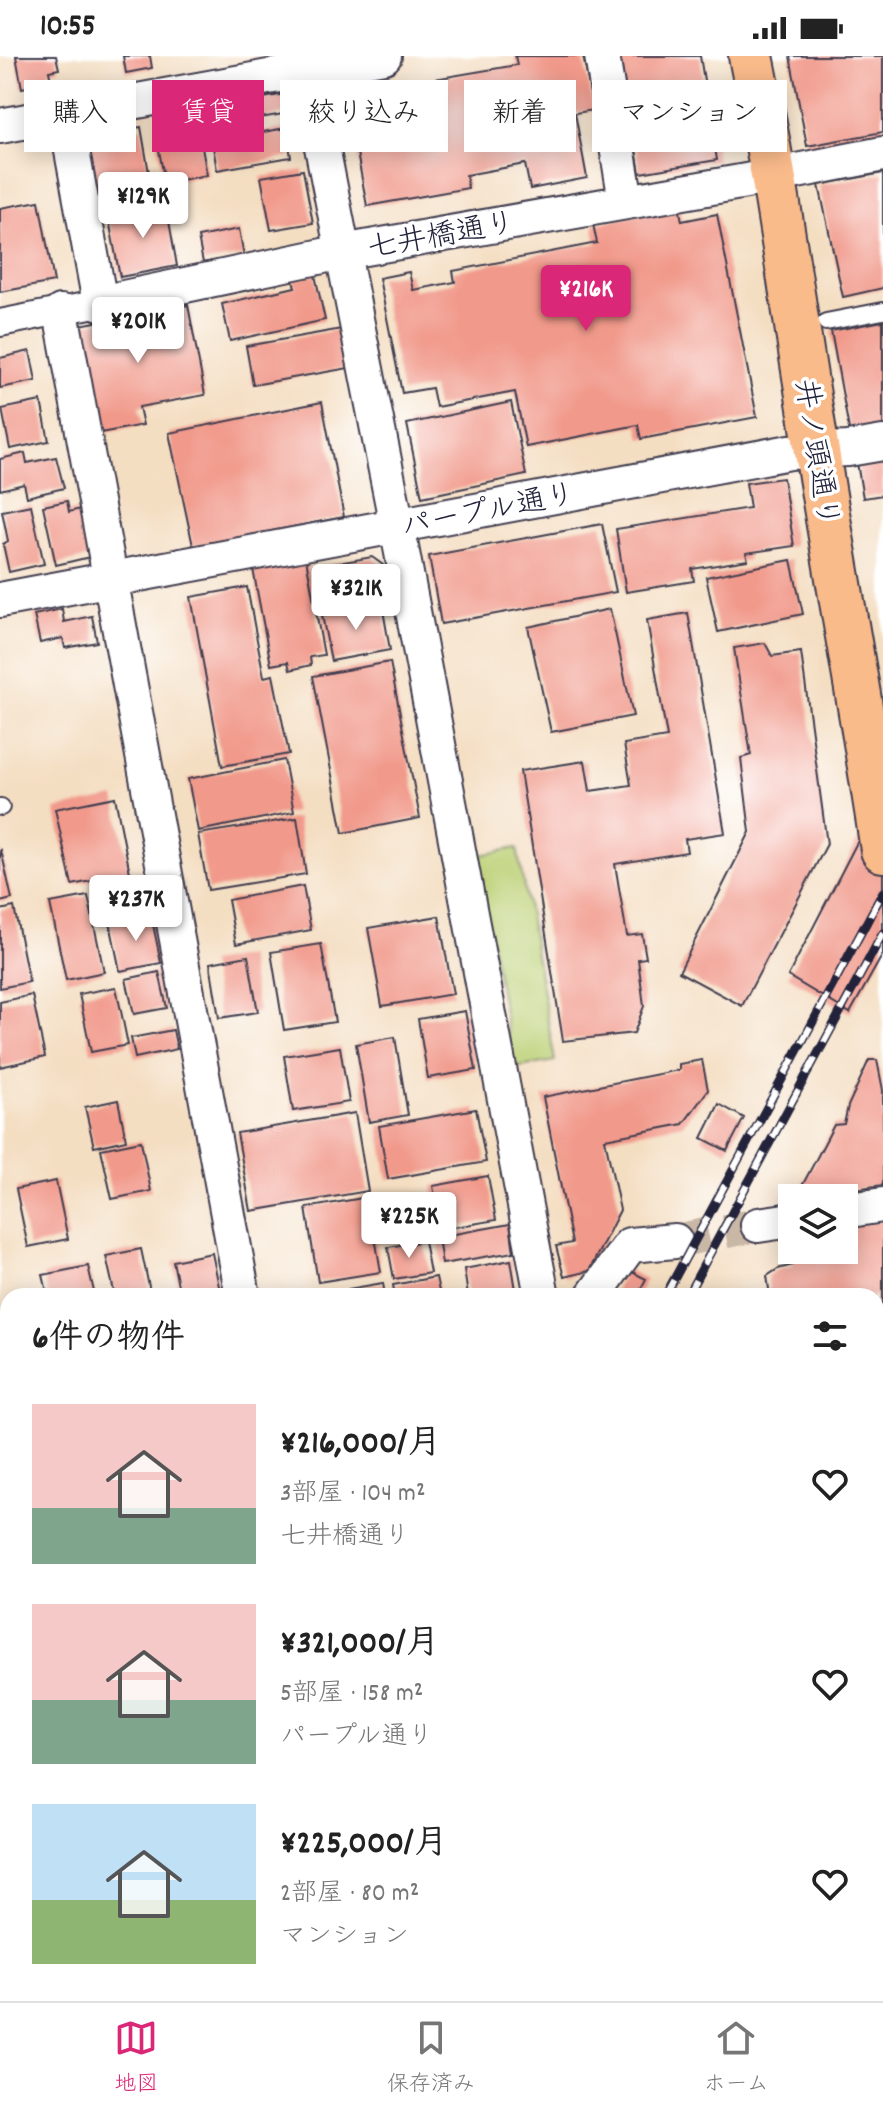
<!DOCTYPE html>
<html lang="ja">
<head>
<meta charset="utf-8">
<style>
  body { margin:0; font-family:Dekko,"Klee One",sans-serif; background:#f2f2f2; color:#222; height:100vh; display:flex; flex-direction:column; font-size:30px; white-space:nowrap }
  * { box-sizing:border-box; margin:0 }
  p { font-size:26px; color:#767676 }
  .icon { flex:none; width:44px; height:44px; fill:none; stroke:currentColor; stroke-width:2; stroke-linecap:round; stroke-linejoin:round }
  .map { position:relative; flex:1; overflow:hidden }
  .panel { position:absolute; left:0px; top:1232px; width:884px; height:714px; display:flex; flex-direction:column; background:#fff; border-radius:24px 24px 0 0; box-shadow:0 4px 20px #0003 }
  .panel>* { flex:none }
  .guide { position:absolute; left:24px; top:24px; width:836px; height:72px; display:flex; gap:16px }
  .fabs { position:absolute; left:778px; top:1128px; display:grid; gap:16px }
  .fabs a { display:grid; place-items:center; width:80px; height:80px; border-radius:0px; background:#fff; box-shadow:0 4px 20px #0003; font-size:40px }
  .price { position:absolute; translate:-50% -68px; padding:0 18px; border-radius:8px; background:#fff; color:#222; font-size:26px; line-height:52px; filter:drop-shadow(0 2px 4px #0008) }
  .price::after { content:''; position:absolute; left:50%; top:48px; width:24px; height:18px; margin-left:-12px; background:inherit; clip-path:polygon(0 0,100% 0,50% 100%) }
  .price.current { background:#db2777; color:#fff }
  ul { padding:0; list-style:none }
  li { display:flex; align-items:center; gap:24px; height:200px; padding:0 32px }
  li span { display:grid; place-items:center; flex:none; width:224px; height:160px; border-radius:0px; color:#555 }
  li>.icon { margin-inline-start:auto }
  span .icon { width:96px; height:96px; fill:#fffc; stroke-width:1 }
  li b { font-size:34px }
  h2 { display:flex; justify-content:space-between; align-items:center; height:96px; padding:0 32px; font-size:34px }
  .tag { padding:0 28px; border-radius:0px; background:#fff; box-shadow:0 4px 20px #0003; font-size:28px; line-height:72px }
  .tag.current { background:#db2777; color:#fff }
  .status { display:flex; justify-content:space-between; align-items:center; height:56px; padding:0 40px; background:#fff; direction:ltr }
  .status svg { height:22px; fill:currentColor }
  .tab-bar { display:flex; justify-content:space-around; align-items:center; height:112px; border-top:2px solid #e0e0e0; background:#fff; font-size:22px; color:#767676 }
  .tab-bar a { display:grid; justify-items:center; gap:4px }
  .tab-bar .current { color:#db2777 }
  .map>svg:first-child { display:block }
  .green { fill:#bcd074; stroke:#6f7958; stroke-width:2 }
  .building { fill:#f19a8b }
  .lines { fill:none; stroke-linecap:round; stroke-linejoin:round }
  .minor-tunnel { stroke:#cab8a7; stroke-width:34; stroke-dasharray:34 17; stroke-linecap:butt }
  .service-casing { stroke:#423e4f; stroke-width:20 }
  .pedestrian-casing { stroke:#423e4f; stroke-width:30 }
  .minor-casing { stroke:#423e4f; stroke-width:38 }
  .primary-casing { stroke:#423e4f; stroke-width:48 }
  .service { stroke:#fff; stroke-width:16 }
  .pedestrian { stroke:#fff; stroke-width:26 }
  .minor { stroke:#fff; stroke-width:34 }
  .primary { stroke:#fabb8b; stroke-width:44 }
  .rail-casing { stroke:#22223b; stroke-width:9 }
  .rail { stroke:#fff; stroke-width:6; stroke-dasharray:18; stroke-linecap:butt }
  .labels { text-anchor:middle; stroke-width:7; stroke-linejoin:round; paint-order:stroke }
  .street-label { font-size:30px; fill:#22223b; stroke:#fff }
</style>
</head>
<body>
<div class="status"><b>10:55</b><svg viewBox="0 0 49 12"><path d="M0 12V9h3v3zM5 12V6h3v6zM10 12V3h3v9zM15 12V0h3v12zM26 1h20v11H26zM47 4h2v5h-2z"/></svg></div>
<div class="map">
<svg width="883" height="1945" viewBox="0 0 883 1945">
  <rect width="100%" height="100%" fill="#fff"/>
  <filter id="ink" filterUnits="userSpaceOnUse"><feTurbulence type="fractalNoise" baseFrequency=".0125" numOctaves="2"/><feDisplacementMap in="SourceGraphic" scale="16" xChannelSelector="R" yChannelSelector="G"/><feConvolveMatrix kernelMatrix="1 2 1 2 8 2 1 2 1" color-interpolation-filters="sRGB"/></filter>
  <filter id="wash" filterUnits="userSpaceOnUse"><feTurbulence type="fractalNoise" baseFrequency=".006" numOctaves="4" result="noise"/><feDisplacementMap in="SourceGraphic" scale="32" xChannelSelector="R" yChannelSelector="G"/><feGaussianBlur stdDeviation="1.8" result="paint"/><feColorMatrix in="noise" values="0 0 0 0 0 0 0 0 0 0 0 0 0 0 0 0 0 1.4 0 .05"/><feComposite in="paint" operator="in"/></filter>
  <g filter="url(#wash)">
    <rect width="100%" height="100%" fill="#f4dec2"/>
    <path class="green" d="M517 792 555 1005 514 1012 476 800Z"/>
    <g id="blocks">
      <path class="building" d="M16 0H56L59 13 49 15 51 26 22 32Z
        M123 0H150L152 12 126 17Z
        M515 0H583L594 54 575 57 587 122 530 133 525 108 466 119 468 132 367 150 346 38 517 9Z
        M620 0H700L717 104 640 117Z
        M790 0H883V76L807 90Z
        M297 36 300 55 216 70 212 51Z
        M141 71 152 134 98 144 87 81Z
        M286 72 291 101 217 114 212 85Z
        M199 75 207 119 165 127 157 83Z
        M303 114 313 167 271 174 261 121Z
        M883 117V232L843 241 819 129Z
        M39 145 54 226 0 236V152Z
        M166 148 177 210 120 221 108 159Z
        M679 151 682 165 717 158 757 361 641 383 638 369 526 391 515 336 436 351 432 332 402 337 379 222 409 216 413 234 455 226 453 215 597 187 593 168Z
        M239 173 244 200 203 207 198 181Z
        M315 219 325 264 230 285 222 248 295 231 293 224Z
        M188 249 205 339 139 351 143 369 95 378 74 270Z
        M883 265V373L850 379 831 275Z
        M342 273 349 312 253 329 246 290Z
        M30 295 36 325 0 332V302Z
        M41 345 49 385 10 393 2 353Z
        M322 346 344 461 193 490 169 377Z
        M511 346 526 419 422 441 407 368Z
        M25 397 27 407 56 401 64 432 27 441 24 428 0 434V403Z
        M883 397V439L863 442 856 401Z
        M783 422 794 490 746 497 748 504 692 513 694 525 626 536 616 473 750 452 746 427Z
        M67 445 69 456 80 453 90 501 56 509 43 450Z
        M31 449 44 508 9 516 3 488 8 485 2 455Z
        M602 468 616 536 441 568 429 500Z
        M372 501 383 509 390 542 356 549 352 529 318 533 315 511Z
        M306 503 324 599 310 601 311 609 290 614 288 606 271 609 253 513Z
        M791 504 803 558 718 576 706 521Z
        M247 531 264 621 273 619 289 698 222 710 191 541Z
        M382 548 390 594 331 605 322 559Z
        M62 553 64 566 92 560 97 586 65 592 63 582 40 587 34 559Z
        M610 553 633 660 551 676 528 571Z
        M688 557 725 777 685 783 687 796 615 808 627 880 642 878 646 902 638 903 644 950 634 977 563 985 520 715 585 705 590 735 631 729 624 688 667 681 647 564Z
        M765 587 772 600 801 596 827 788 742 950 679 916 750 776 741 702 751 699 734 592Z
        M390 606 420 762 343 777 313 620Z
        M284 704 294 756 198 775 188 723Z
        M883 736V898L850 957 788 920Z
        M115 741 130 817 72 829 55 753Z
        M297 762 306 818 208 834 198 778Z
        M1 794 12 843 0 846V795Z
        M303 830 311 874 236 888 228 844Z
        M88 840 104 916 66 924 50 847Z
        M14 851 29 926 0 932V854Z
        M151 859 161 907 120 915 110 867Z
        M439 860 453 938 382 950 368 872Z
        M321 888 335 966 284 974 271 896Z
        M248 900 258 956 219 962 210 907Z
        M159 916 167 952 134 958 126 923Z
        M116 931 128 989 91 996 79 938Z
        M32 939 45 1001 0 1011V946Z
        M465 955 476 1014 428 1022 418 963Z
        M173 974 177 993 135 1002 131 982Z
        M395 981 408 1059 369 1066 356 988Z
        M340 991 349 1046 293 1055 284 1000Z
        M702 1004 708 1034 683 1068 605 1083 620 1154 589 1215 564 1221 556 1190 572 1187 543 1041 679 1014V1008Z
        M869 1004H877L883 1034V1129L805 1140 802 1130 834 1069 844 1068 848 1050Z
        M118 1044 126 1084 94 1091 85 1051Z
        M719 1048 744 1062 727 1095 702 1082Z
        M476 1053 486 1106 388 1123 379 1070Z
        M355 1057 368 1135 251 1155 237 1077Z
        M141 1085 151 1135 112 1143 101 1093Z
        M488 1120 496 1164 391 1182 388 1160 437 1152 433 1130Z
        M56 1125 68 1183 28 1191 16 1133Z
        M368 1141 381 1216 318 1226 306 1152Z
        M883 1165V1328L876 1329V1240H770L767 1220 778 1213 793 1209 791 1194H844V1170Z
        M510 1168 514 1196 442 1208 438 1181Z
        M424 1185 430 1217 394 1223 388 1191Z
        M141 1193 151 1240H115L106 1200Z
        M212 1197 221 1240H180L173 1205Z
        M511 1204 517 1240H468L464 1213Z
        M88 1210 95 1240H48L43 1219Z
        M626 1213 646 1223 637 1240H612Z
        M436 1221 440 1240H395L393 1229Z
        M383 1227 385 1240H349L348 1233Z
        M8 1301V1384L0 1385V1302Z
        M883 1376V1426L876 1427V1378Z
        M883 1457V1531L876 1532V1458Z
        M883 1558V1619L876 1620V1559Z
        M8 1642V1690H0V1643Z
        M883 1914V1945H856L855 1938H876V1916Z
        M165 1938H178L180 1945H142V1942Z
        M237 1938H264L266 1945H230L229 1940Z
        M336 1938H384L386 1945H338Z
        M498 1938H550L551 1945H499Z"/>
    </g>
  </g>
  <g filter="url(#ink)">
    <use href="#blocks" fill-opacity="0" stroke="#423e4f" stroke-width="2"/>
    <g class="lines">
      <path class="minor-tunnel" d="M675 1185 758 1169"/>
      <g class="service-casing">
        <path id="service" d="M826 266 883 255
          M0 751H1
          M876 1826 879 1844
          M575 1938 577 1945"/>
      </g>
      <g class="pedestrian-casing">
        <path id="pedestrian" d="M0 267 100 247"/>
      </g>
      <g class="minor-casing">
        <path id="minor" d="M304 0 397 470 542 1240
          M602 0 626 145
          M65 57 100 247 342 196 746 125 883 98
          M0 70 384 0
          M61 256 243 1240
          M0 544 790 396 848 393 883 387
          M844 1155 883 1149
          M758 1169 792 1164
          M593 1240 630 1189 675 1185
          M0 1400 8 1398
          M876 1436 883 1435
          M0 1711 8 1710
          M876 1765 883 1764
          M0 1857 8 1903
          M14 1938 15 1945
          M56 1945 81 1938
          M125 1945 132 1938"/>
      </g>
      <g class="primary-casing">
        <path id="primary" d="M751 0C776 121 792 243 812 364 834 508 862 651 883 794"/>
      </g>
      <use href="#service" class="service"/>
      <use href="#pedestrian" class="pedestrian"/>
      <use href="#minor" class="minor"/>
      <use href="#primary" class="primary"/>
      <g class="rail-casing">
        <path id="rail" d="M665 1240 883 836
          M687 1240 883 877
          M54 1945 61 1938
          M81 1945 89 1938"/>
      </g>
      <use href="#rail" class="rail"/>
    </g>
  </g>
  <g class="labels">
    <g class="street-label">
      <text transform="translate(441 178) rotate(-10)" y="10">七井橋通り</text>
      <text transform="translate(818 397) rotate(81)" y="10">井ノ頭通り</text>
      <text transform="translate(488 453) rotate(-11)" y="10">パープル通り</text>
    </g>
  </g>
</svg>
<div class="fabs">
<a><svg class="icon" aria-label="layers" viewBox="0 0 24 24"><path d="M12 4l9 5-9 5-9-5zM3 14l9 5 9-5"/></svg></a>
</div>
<b class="price" style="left:143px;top:184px">¥129K</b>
<b class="price current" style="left:586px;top:277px">¥216K</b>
<b class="price" style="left:138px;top:309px">¥201K</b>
<b class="price" style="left:356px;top:576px">¥321K</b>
<b class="price" style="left:136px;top:887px">¥237K</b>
<b class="price" style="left:409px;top:1204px">¥225K</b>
<div class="guide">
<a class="tag">購入</a>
<a class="tag current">賃貸</a>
<a class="tag">絞り込み</a>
<a class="tag">新着</a>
<a class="tag">マンション</a>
</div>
<section class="panel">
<h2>6件の物件<svg class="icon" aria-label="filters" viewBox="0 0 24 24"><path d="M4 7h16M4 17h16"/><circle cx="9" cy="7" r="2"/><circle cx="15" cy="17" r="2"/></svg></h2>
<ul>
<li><span style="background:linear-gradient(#f6c9c9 65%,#7fa58c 0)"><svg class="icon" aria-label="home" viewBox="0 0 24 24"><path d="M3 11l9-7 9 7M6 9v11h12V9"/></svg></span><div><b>¥216,000/月</b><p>3部屋 · 104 m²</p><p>七井橋通り</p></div><svg class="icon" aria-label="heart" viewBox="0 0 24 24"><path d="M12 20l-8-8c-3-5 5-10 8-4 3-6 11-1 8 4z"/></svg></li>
<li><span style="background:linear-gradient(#f6c9c9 60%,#7fa58c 0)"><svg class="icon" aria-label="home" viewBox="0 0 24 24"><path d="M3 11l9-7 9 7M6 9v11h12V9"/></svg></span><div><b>¥321,000/月</b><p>5部屋 · 158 m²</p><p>パープル通り</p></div><svg class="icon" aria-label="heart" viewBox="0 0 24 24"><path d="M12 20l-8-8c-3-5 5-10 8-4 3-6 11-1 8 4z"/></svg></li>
<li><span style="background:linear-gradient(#bfe0f5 60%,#8fb573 0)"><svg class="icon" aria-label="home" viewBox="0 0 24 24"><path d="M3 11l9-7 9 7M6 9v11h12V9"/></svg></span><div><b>¥225,000/月</b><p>2部屋 · 80 m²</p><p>マンション</p></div><svg class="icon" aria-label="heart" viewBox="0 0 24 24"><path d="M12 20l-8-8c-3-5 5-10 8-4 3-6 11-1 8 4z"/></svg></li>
</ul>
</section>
</div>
<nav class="tab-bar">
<a class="current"><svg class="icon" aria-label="map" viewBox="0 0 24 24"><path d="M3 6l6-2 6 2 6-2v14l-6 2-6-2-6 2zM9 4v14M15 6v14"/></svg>地図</a>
<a><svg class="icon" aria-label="saved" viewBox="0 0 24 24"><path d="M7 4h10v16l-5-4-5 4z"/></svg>保存済み</a>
<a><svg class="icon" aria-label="home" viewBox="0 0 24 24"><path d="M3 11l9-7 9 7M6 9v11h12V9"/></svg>ホーム</a>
</nav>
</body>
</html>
